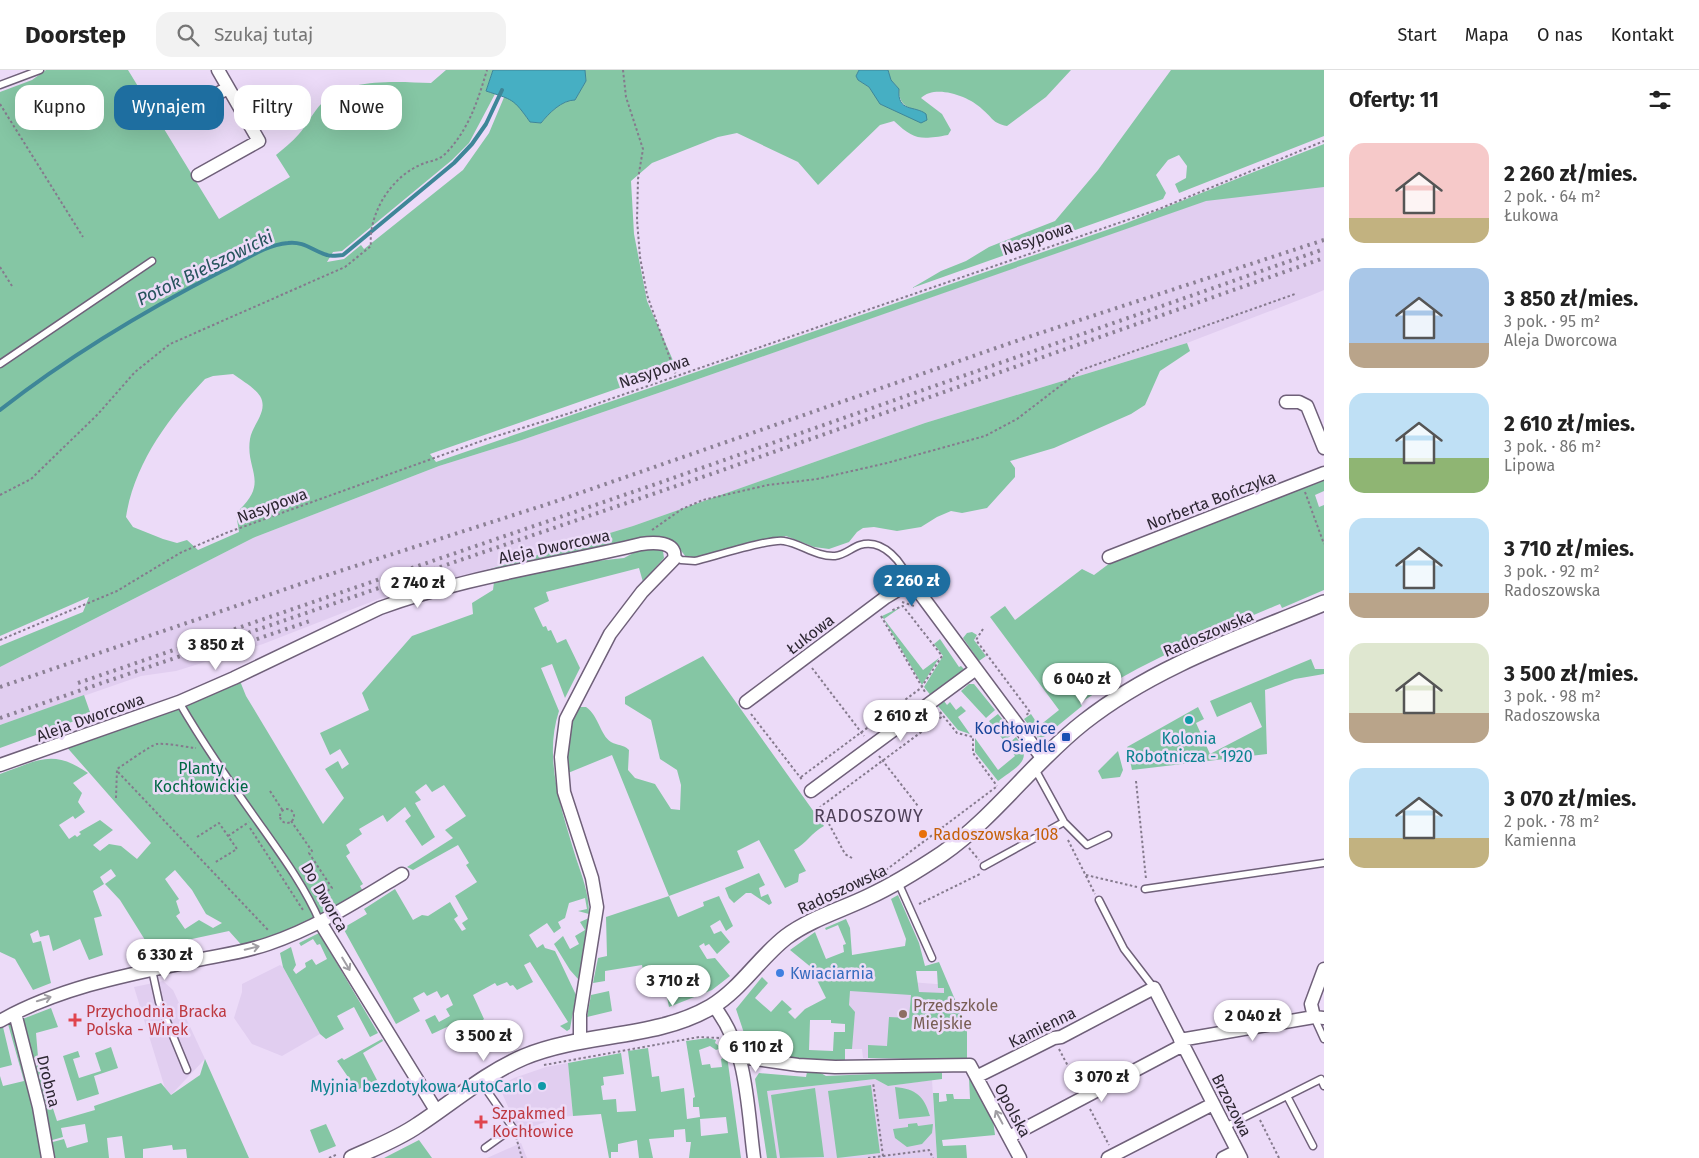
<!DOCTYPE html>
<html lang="pl">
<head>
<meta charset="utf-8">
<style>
  body { margin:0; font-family:"Fira Sans",sans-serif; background:#f2f2f2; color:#222; height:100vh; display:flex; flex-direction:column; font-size:19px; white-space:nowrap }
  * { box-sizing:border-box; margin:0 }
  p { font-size:16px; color:#767676 }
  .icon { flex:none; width:28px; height:28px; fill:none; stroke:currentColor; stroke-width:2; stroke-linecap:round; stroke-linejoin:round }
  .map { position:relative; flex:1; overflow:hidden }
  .details { display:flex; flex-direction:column; background:#fff; width:375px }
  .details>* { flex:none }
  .top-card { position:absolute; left:15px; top:15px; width:475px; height:45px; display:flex; gap:10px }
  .price { position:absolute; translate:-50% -42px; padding:0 11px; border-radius:18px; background:#fff; color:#222; font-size:16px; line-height:32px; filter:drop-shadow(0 1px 2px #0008) }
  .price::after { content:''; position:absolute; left:50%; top:30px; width:15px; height:11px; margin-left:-8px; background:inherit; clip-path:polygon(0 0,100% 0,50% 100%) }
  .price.active { background:#1e6ea0; color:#fff }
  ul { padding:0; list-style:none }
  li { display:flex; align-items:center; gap:15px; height:125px; padding:0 25px }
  li span { display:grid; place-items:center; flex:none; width:140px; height:100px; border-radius:15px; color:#555 }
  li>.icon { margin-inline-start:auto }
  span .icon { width:60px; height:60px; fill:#fffc; stroke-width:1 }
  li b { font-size:21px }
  h2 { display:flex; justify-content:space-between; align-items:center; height:60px; padding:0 25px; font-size:21px }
  .tag { padding:0 18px; border-radius:15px; background:#fff; box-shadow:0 5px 20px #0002; font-size:18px; line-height:45px }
  .tag.active { background:#1e6ea0; color:#fff }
  header { display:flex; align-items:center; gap:30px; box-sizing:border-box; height:70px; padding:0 25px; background:#fff; border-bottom:1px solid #e0e0e0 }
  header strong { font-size:24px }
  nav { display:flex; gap:28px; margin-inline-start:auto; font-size:18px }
  .search { width:350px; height:45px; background:#f2f2f2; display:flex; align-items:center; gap:12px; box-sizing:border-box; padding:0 18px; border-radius:15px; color:#767676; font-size:19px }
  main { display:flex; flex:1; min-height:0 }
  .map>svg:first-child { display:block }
  .built { fill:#e1cef0 }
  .green { fill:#85c6a4; fill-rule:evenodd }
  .water { fill:#46afc3; stroke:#3e8698 }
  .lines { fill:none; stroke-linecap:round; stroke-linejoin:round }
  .stream { stroke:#3e8698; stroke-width:4 }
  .service-casing { stroke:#6f6079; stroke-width:9 }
  .minor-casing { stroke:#6f6079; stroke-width:15 }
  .tertiary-casing { stroke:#6f6079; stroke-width:18 }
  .path { stroke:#857a8d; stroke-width:2; stroke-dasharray:2.5 2.5; stroke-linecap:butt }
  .service { stroke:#fff; stroke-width:6 }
  .minor { stroke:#fff; stroke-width:12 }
  .tertiary { stroke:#fff; stroke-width:15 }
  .rail { stroke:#8c8195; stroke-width:4; stroke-dasharray:2.5 5; stroke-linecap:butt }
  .oneway { stroke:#a09ea3 }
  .culture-dot { fill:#0f9aa8; stroke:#ecdbf8; stroke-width:2 }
  .transit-dot { fill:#1a4fb4; stroke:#ecdbf8; stroke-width:2 }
  .food-dot { fill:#e8710a; stroke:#ecdbf8; stroke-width:2 }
  .shop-dot { fill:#3f7fe0; stroke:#ecdbf8; stroke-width:2 }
  .education-dot { fill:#8d6e63; stroke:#ecdbf8; stroke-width:2 }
  .health-dot { fill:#e0444e; stroke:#ecdbf8; stroke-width:2 }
  .labels { text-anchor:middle; stroke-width:5; stroke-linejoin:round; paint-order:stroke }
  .street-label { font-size:16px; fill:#2d2732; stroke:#ecdbf8 }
  .transit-label { font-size:16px; fill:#164399; stroke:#ecdbf8; text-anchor:end }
  .culture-label { font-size:16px; fill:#0d838f; stroke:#ecdbf8 }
  .park-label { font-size:16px; fill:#006844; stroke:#ecdbf8 }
  .food-label { font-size:16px; fill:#c56008; stroke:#ecdbf8; text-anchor:start }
  .shop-label { font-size:16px; fill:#366cbe; stroke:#ecdbf8; text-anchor:start }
  .education-label { font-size:16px; fill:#785e54; stroke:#ecdbf8; text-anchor:start }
  .health-label { font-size:16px; fill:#be3a42; stroke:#ecdbf8; text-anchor:start }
  .water-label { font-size:18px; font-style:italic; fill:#27545d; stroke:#ecdbf8 }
  .neighbourhood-label { font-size:18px; letter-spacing:1px; fill:#4e4058; stroke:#ecdbf8 }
</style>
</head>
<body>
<header>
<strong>Doorstep</strong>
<div class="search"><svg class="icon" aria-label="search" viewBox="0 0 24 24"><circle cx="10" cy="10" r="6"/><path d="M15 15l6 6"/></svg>Szukaj tutaj</div>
<nav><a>Start</a><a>Mapa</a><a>O nas</a><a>Kontakt</a></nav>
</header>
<main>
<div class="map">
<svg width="1324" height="1088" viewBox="0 0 1324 1088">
  <rect width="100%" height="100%" fill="#ecdbf8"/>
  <path class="built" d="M1324 89V220L1312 225 1187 273 925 353 633 456 454 510 381 528 263 574 176 601 141 606 0 655V597L253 468 439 396 522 370 667 320Z
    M280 895 283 897 320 964 282 986 252 974 234 948 242 922V914Z
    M163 911 173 920 205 989 168 1028 134 917Z
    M910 912 949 915 967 958V990L863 988 862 979H845L848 913Z
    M568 993 573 1046 558 1047 519 1062 499 1016 514 1008 546 997Z
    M875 1009 888 1016 932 1010 937 1088H777L766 1021Z
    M521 1073 527 1088H487Z"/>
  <path class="green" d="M46 0H128L219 149 290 107 276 85C284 78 292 72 299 64 307 55 313 42 322 33 347 7 398 12 431 13L446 0H493L486 21 495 24 469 73 452 90 342 181 333 182 327 192 344 189 361 175 364 179 463 100 489 63 505 25 518 35 530 52 541 53C549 43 562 30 575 30L586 11 585 0H859L856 6 858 10 869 17 877 27 880 34 898 42 922 40C908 40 898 34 899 19L891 10 888 0H1071L1046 27 1007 56C992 53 993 48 982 39 969 26 935 14 921 28L942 44 951 60 948 65C920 70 914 70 894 51L880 55 818 115 798 92 737 63 718 67 652 93 631 111 634 164 647 231 675 295 665 302 430 384 436 392 1124 154 1324 74V117L1206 131 667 320 522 370 439 396 253 468 0 597V576L83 542 89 527 0 566V22L32 10ZM233 304C241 310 254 317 260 326 269 341 252 355 250 369 245 401 271 412 236 443L239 462 198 480 187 470 177 473 163 469 133 457 126 447C134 394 169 347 205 309L213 306Z
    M1171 0H1324V66L1179 123 1175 114 1186 108 1187 96 1179 85 1168 90 1156 105 1166 123 1163 129 912 218 941 201 966 191 989 177 1055 151 1098 100Z
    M1187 273 1190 281 1160 301 1145 335 1131 344 1054 378 1010 391 1015 398V407L987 438 962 443 951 441 937 447 921 457 897 461 874 457 863 458 857 462 849 472 829 479 814 477 786 466 694 488 689 486 686 487 675 473C600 481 527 489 454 510L633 456 925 353Z
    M1324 408V421L1315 425 1319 437 1324 435V520L1282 538 1280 534C1211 563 1142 592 1080 633L1082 636 1044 667 1038 668 1024 649 1031 644 1039 656 1059 640 990 547 1005 536 1015 550 1082 499 1094 505 1110 493Z
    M659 479 663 481 664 488 643 512 639 498 546 522 549 531 534 538 543 557 546 556 548 561 551 560 557 573 566 569 580 598 565 628 552 594 541 598 559 641C543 689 562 741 576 788 582 806 589 824 589 844L578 841 587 839 585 828 569 833 565 848 558 852 561 858 554 863 547 853 529 865 537 878 543 874 545 878 555 881 558 887 576 925 570 959 567 961 560 956 568 952 530 892 524 895 533 912 517 920 513 915 510 916 507 912 497 916 495 913 473 925 484 949 479 953 475 965 473 967 462 950 432 964 425 950 435 945 439 952 450 946 446 939 453 935 448 924 441 928 437 921 427 926 424 922 413 928 420 941 396 954 343 858 367 844 364 839 395 819 413 850 422 845 428 846 450 832 458 846 454 849 462 861 466 859 462 853 468 849 455 826 477 812 466 795 469 793 458 775 413 800 407 797 453 768 445 760 466 746 444 715 432 722 426 714 415 722 421 730 415 733 435 767 422 776 405 751 411 746 405 737 387 752 383 745 359 759 362 764 346 775 350 783 346 786 363 814 360 816 364 823 246 880 229 861 150 878 120 830 105 814 116 806 111 799 100 807 104 814 93 821 102 846 94 848 103 885 89 890 80 869 53 881 49 865 40 867 38 860 30 864 33 873 41 871 51 913 33 920 15 889 0 882V704C37 691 52 678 88 703L73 713 82 723 78 732 85 742 75 749 73 746 59 755 69 769 75 765 77 767 81 764 79 762 100 750 113 760 93 775 100 781 109 774 121 776 137 789 151 773 64 674 240 611 246 626 323 754 344 728 325 699 338 691 342 699 349 694 340 679 330 685 320 663 369 640 362 623 412 566 473 544 472 533 493 520 494 512 498 509 569 494 624 488 639 480ZM175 800 192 820 206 844 222 853 213 858 199 850 185 859 176 846 180 843 176 831 179 829 165 809Z
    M901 537 884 549 923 600 939 588 922 615 882 546Z
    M972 562 977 565 974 570 986 586 979 591 963 568 967 563Z
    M940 569 959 597 961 596 964 599 962 604 932 627 924 617 943 586 934 574Z
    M703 586 824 756C811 763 807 773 794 780L806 801 799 804 798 812 785 818 759 770 737 781 744 798 669 826 678 847 704 836 703 832 719 826 733 856 726 861 720 850 710 856 714 864 721 861 730 872 717 884 709 874 705 876 704 873 699 876 707 889 715 888 730 906 712 920 669 937 665 918 647 922 642 895 605 901V911L593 913 598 888 607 886 606 847 669 826 612 685 568 703 566 677 575 640 577 637H586C599 646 600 665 611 672 618 676 623 674 629 680L628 700 635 708 655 714 671 739 680 740 681 715 677 700 660 689 651 650 625 634V627Z
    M1311 589 1315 599H1324V604L1295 609 1265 620 1267 684 1132 700 1127 677 1198 637 1204 649 1196 653 1210 684 1262 657 1251 632 1217 647 1210 631Z
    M969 614H974L995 640 986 648 961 621Z
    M84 625 91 645 0 678V655Z
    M944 631 947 635 950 632 956 640 961 636 966 641 958 647 970 664 958 660 938 636Z
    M998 644 1014 663 1004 671 989 651Z
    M1016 667C1035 691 1016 697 998 711L975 682V668L998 700 1015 686 1007 675Z
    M1118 681 1123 700 1120 707 1102 709 1098 701Z
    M759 803 765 815 759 818 761 827 768 824 772 833 769 835 751 823H746L734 833 729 828 725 818Z
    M898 825 919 873 925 896 939 892 967 958V990L868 988V975L887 976 889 947 909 948 911 925 850 921 849 935 855 942 852 979H845V990H804L750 981 736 939 762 907 768 913 755 928 771 942 782 930 792 939 788 942 795 949 805 939 826 928 816 908 820 906 815 897 812 898 790 880 815 862 826 889 844 882 843 875 846 874 838 855 826 860 825 858 846 849 850 858 852 885 905 876 906 869 891 829ZM916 901H937L938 918H944V923L919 922ZM810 950H831V953L845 954V962H834L833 981 809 980Z
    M589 848 581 908 578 909 570 900 554 874 563 866 570 879 579 874 575 866 585 860 580 852Z
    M319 863 378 963 370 967 354 937 337 946 344 959 326 969 320 964 283 897 280 883 291 877 296 895 293 900 296 904 306 897 305 893 312 889 316 895 327 889 320 874 317 875 313 869 301 876 299 873Z
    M609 921 612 941 587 947 591 925Z
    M51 938 58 957 36 963 38 987 30 989 20 950Z
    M14 952 45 1088H0V1006L3 1016 24 1011 8 954Z
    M3 957 12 995 0 998V958Z
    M708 968 716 970 715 973 719 976 720 973 726 980 722 981 721 978 716 980 710 976 699 980 702 995 710 994 711 998 722 997 721 989 727 986 741 1088H689L691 1072H686L685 1059 674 1060V1067L649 1069 653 1088H639L637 1070 618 1074V1082H611V1088H609L601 1044 573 1046 568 993 621 983 624 1004 603 1007 604 1015 601 1016 603 1030 616 1029 617 1042 636 1041 628 981 648 978 652 1007 659 1006 661 1022 684 1018 687 1049 700 1047 699 1037H693V1028L695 1027 686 971ZM726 1047 728 1063 701 1066 700 1049Z
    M382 969 383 971 363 983 377 1010 357 1020 337 991 342 988 344 990Z
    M111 977 118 998 94 1006 99 1024 77 1031 63 986 78 981 80 987 73 989 79 1008 101 1001 95 983Z
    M205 989 249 1088H187L186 1079 173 1080 172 1075 143 1079V1088H125L122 1066 107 1068 109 1088H51L49 1073 64 1069 67 1078 88 1072 85 1054 61 1058 63 1067 49 1071 31 997 39 995 57 1051 95 1040 94 1036 161 1013 171 1025 200 1005Z
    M942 1001V1009L888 1016 875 1009 767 1021 777 1088H767L755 1009 759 1003 806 1007 807 1002H819L826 1006Z
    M969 1008H973L993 1050 995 1065 942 1070 943 1076 966 1075 967 1088H937L933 1023H939V1032L947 1031 946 1024H953L954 1029H970Z
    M871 1015 880 1083 837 1088 828 1021Z
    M895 1017C916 1019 924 1026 930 1046L899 1049Z
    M815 1018 824 1087 780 1088 771 1025Z
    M917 1053 918 1056 933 1054 932 1063 922 1074 907 1077 895 1068 893 1059 908 1057V1054Z
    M326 1054 336 1076 319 1083 310 1060Z
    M419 1070 432 1088H384Z"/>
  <path class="water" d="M493 0H585L586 11 575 30C562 30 549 43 541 53L530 52C513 28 513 30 486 21Z
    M859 0H888L891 10 899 19C897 43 915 35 926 44L927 50 921 53 880 34 869 17 858 10 856 6Z"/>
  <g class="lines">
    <path class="stream" d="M0 340C69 286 144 241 222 201 243 191 265 175 288 173 304 171 313 181 327 185 332 187 338 185 343 185L454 93 472 74 486 54 502 20"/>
    <g class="service-casing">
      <path id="service" d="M0 15 40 0
        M0 294 152 191
        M675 485 681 490 695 491C712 487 771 468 784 471 802 474 816 487 835 486 845 485 851 478 860 475 883 468 904 493 909 513
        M179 632C202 672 229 711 256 749 280 783 304 815 320 852
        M1035 699 1064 752 1087 775 1108 765
        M984 796 1064 752
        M898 812 932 888
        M1145 819 1324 793
        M1099 830 1124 879 1154 918
        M152 900 159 932 187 1000
        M1314 947 1324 969
        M481 1012 513 1058 485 1078
        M1287 1026 1313 1076
        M1225 1057 1321 1009 1324 1016"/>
    </g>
    <g class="minor-casing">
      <path id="minor" d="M165 52 228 18
        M198 105 259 71 218 0
        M1286 332H1299L1307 336 1324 378
        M1109 487 1324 403
        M746 632 886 527 909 513 913 514 1043 689
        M0 695 179 632 234 608 380 538C465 507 554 495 641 474 653 472 678 471 674 489L642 522 610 564 566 649 561 687 564 722 592 808 597 837 580 944V972
        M811 721 976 599
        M320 852 437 1042
        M713 935C748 978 747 1036 754 1088
        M15 943 39 1037 48 1088
        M1314 947 1311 934 1324 899
        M0 951C60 917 131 904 198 890 221 885 245 882 268 874 316 858 359 830 402 804
        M1180 970 1314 947 1324 948
        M741 987 798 995 835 997 970 995 1020 1088
        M978 1006 1054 968 1061 967 1154 918 1241 1088
        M1009 1067 1183 975
        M1108 1088 1213 1034
        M1223 1088 1237 1081"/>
    </g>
    <g class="tertiary-casing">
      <path id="tertiary" d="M352 1088C374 1078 398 1069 418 1055 453 1032 486 1003 524 987 584 962 654 970 711 937 741 919 759 888 786 867 810 849 841 840 868 827 894 815 918 800 942 784 995 747 1033 692 1084 652 1155 596 1242 567 1324 533"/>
    </g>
    <path class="path" d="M623 0 626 27 643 79 638 109 637 150 640 187 647 225 676 305
      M0 34 83 167
      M0 197 12 216
      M1305 422 1324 474
      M0 425 31 409 98 344 135 302 170 274 345 197 371 176C368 145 390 108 420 95 430 90 438 92 447 82 469 59 478 30 487 0
      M652 460 682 439 703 430 768 415 817 409 887 393 985 366 1017 349 1081 300 1295 224
      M902 532 914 536
      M881 546 925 622
      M983 559 976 570 1030 642 1026 645
      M0 570 117 521 180 483 226 463 487 369 567 344 1159 139 1324 71
      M812 598 864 666
      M940 642 957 663 973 667V683L997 716
      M751 644 803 711
      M879 686 918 736
      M118 702 268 860
      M801 707 921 618 942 586 903 536 890 541
      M1136 711 1146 809
      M270 721 283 741
      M116 728 117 699C125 694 151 675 157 674 169 673 184 677 196 678
      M280 746a7 7 0 1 1 14 0a7 7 0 1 1-14 0Z
      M291 751 312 781 309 783 332 818 318 826
      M250 758 303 840
      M228 766 249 752
      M197 767 219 753 237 779 214 793
      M1068 770 1095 824
      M969 778 979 790
      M852 788 845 784 820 737 943 646
      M882 803 996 717
      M1086 805 1137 817
      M919 834 980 804
      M1059 979 1079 1017
      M544 995 699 967 719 968
      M1090 1039 1109 1075
      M1260 1050 1279 1088
      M516 1067 522 1088
      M883 1086 929 1080 933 1088
      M329 1088 338 1084
      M868 1088 883 1086 873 1012"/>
    <use href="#service" class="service"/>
    <use href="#minor" class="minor"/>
    <use href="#tertiary" class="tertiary"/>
    <path class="rail" d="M207 586 310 551
      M78 613 656 414 1324 179
      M0 617 312 510 554 432 1022 269 1324 170
      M0 648 717 402 1324 188"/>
  </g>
  <defs><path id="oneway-shaft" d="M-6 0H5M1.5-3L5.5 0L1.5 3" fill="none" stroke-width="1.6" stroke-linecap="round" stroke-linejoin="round" transform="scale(1.25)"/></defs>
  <g class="oneway">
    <use href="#oneway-shaft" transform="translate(252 878) rotate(-14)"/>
    <use href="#oneway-shaft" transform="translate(346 894) rotate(59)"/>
    <use href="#oneway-shaft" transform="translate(44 929) rotate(-17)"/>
    <use href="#oneway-shaft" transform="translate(999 1047) rotate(-118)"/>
  </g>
  <g class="culture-dot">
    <circle cx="1189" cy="650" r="5"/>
    <circle cx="542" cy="1016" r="5"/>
  </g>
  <rect class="transit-dot" x="1061" y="662" width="10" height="10" rx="2.5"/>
  <circle class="food-dot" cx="923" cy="764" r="5"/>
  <circle class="shop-dot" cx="780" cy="903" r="5"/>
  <circle class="education-dot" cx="903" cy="944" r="5"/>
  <g class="health-dot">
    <path d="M72.5 942.5h5v5h5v5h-5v5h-5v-5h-5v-5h5z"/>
    <path d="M478.5 1044.5h5v5h5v5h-5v5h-5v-5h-5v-5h5z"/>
  </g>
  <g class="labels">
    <g class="street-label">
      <text transform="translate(1037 168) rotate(-19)" y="6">Nasypowa</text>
      <text transform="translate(654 301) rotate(-19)" y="6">Nasypowa</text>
      <text transform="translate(1211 430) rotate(-21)" y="6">Norberta Bończyka</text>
      <text transform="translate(272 435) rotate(-20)" y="6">Nasypowa</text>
      <text transform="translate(554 476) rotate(-12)" y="6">Aleja Dworcowa</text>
      <text transform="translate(1208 563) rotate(-23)" y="6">Radoszowska</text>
      <text transform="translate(810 564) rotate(-37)" y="6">Łukowa</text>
      <text transform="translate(90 647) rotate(-20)" y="6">Aleja Dworcowa</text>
      <text transform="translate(842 819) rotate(-25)" y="6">Radoszowska</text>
      <text transform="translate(325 827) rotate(60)" y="6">Do Dworca</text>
      <text transform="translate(1042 957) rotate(-26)" y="6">Kamienna</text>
      <text transform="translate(49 1011) rotate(76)" y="6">Drobna</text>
      <text transform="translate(1232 1035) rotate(63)" y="6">Brzozowa</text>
      <text transform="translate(1013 1040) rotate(62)" y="6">Opolska</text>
    </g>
    <g class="transit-label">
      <text x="1056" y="664">Kochłowice<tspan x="1056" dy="18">Osiedle</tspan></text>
    </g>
    <g class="culture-label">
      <text x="1189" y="674">Kolonia<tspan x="1189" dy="18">Robotnicza - 1920</tspan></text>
      <text x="532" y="1022" text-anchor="end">Myjnia bezdotykowa AutoCarlo</text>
    </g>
    <g class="park-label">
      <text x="201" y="704">Planty<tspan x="201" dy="18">Kochłowickie</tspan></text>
    </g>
    <g class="food-label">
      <text x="933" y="770">Radoszowska 108</text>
    </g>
    <g class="shop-label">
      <text x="790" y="909">Kwiaciarnia</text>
    </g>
    <g class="education-label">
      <text x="913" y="941">Przedszkole<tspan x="913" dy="18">Miejskie</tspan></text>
    </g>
    <g class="health-label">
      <text x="86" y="947">Przychodnia Bracka<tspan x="86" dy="18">Polska - Wirek</tspan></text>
      <text x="492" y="1049">Szpakmed<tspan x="492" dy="18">Kochłowice</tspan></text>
    </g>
    <g class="water-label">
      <text transform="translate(205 198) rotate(-26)" y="6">Potok Bielszowicki</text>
    </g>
    <g class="neighbourhood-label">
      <text x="869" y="752">RADOSZOWY</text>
    </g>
  </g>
</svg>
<b class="price active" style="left:912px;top:537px">2 260 zł</b>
<b class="price" style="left:418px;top:539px">2 740 zł</b>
<b class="price" style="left:216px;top:601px">3 850 zł</b>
<b class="price" style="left:1082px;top:635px">6 040 zł</b>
<b class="price" style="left:901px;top:672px">2 610 zł</b>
<b class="price" style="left:165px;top:911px">6 330 zł</b>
<b class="price" style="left:673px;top:937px">3 710 zł</b>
<b class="price" style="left:1253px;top:972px">2 040 zł</b>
<b class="price" style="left:484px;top:992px">3 500 zł</b>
<b class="price" style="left:756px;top:1003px">6 110 zł</b>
<b class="price" style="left:1102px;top:1033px">3 070 zł</b>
<div class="top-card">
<a class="tag">Kupno</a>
<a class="tag active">Wynajem</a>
<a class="tag">Filtry</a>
<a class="tag">Nowe</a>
</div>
</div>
<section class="details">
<h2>Oferty: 11<svg class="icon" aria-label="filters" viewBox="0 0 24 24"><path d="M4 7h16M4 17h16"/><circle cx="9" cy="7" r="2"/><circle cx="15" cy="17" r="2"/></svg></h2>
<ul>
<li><span style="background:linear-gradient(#f6c9c9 75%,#c2b280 0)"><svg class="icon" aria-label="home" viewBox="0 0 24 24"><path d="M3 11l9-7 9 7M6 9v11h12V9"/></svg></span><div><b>2 260 zł/mies.</b><p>2 pok. · 64 m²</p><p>Łukowa</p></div></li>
<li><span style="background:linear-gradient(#a9c7e8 75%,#b9a48a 0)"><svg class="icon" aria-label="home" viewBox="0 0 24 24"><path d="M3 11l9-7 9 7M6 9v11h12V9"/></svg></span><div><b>3 850 zł/mies.</b><p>3 pok. · 95 m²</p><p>Aleja Dworcowa</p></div></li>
<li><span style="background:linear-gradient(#bfe0f5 65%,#8fb573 0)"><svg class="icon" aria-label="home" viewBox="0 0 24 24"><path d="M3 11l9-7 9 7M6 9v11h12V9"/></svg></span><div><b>2 610 zł/mies.</b><p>3 pok. · 86 m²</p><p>Lipowa</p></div></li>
<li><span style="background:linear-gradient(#bfe0f5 75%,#b9a48a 0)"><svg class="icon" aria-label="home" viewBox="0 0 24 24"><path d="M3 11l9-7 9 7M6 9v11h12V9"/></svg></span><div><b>3 710 zł/mies.</b><p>3 pok. · 92 m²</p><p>Radoszowska</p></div></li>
<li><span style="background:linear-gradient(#dfe7d0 70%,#b9a48a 0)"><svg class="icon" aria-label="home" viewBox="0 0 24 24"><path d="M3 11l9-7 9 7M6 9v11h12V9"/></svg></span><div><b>3 500 zł/mies.</b><p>3 pok. · 98 m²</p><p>Radoszowska</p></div></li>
<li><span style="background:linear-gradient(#bfe0f5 70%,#c2b280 0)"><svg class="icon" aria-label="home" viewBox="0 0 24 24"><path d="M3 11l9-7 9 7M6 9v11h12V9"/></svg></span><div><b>3 070 zł/mies.</b><p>2 pok. · 78 m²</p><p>Kamienna</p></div></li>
</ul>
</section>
</main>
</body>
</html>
